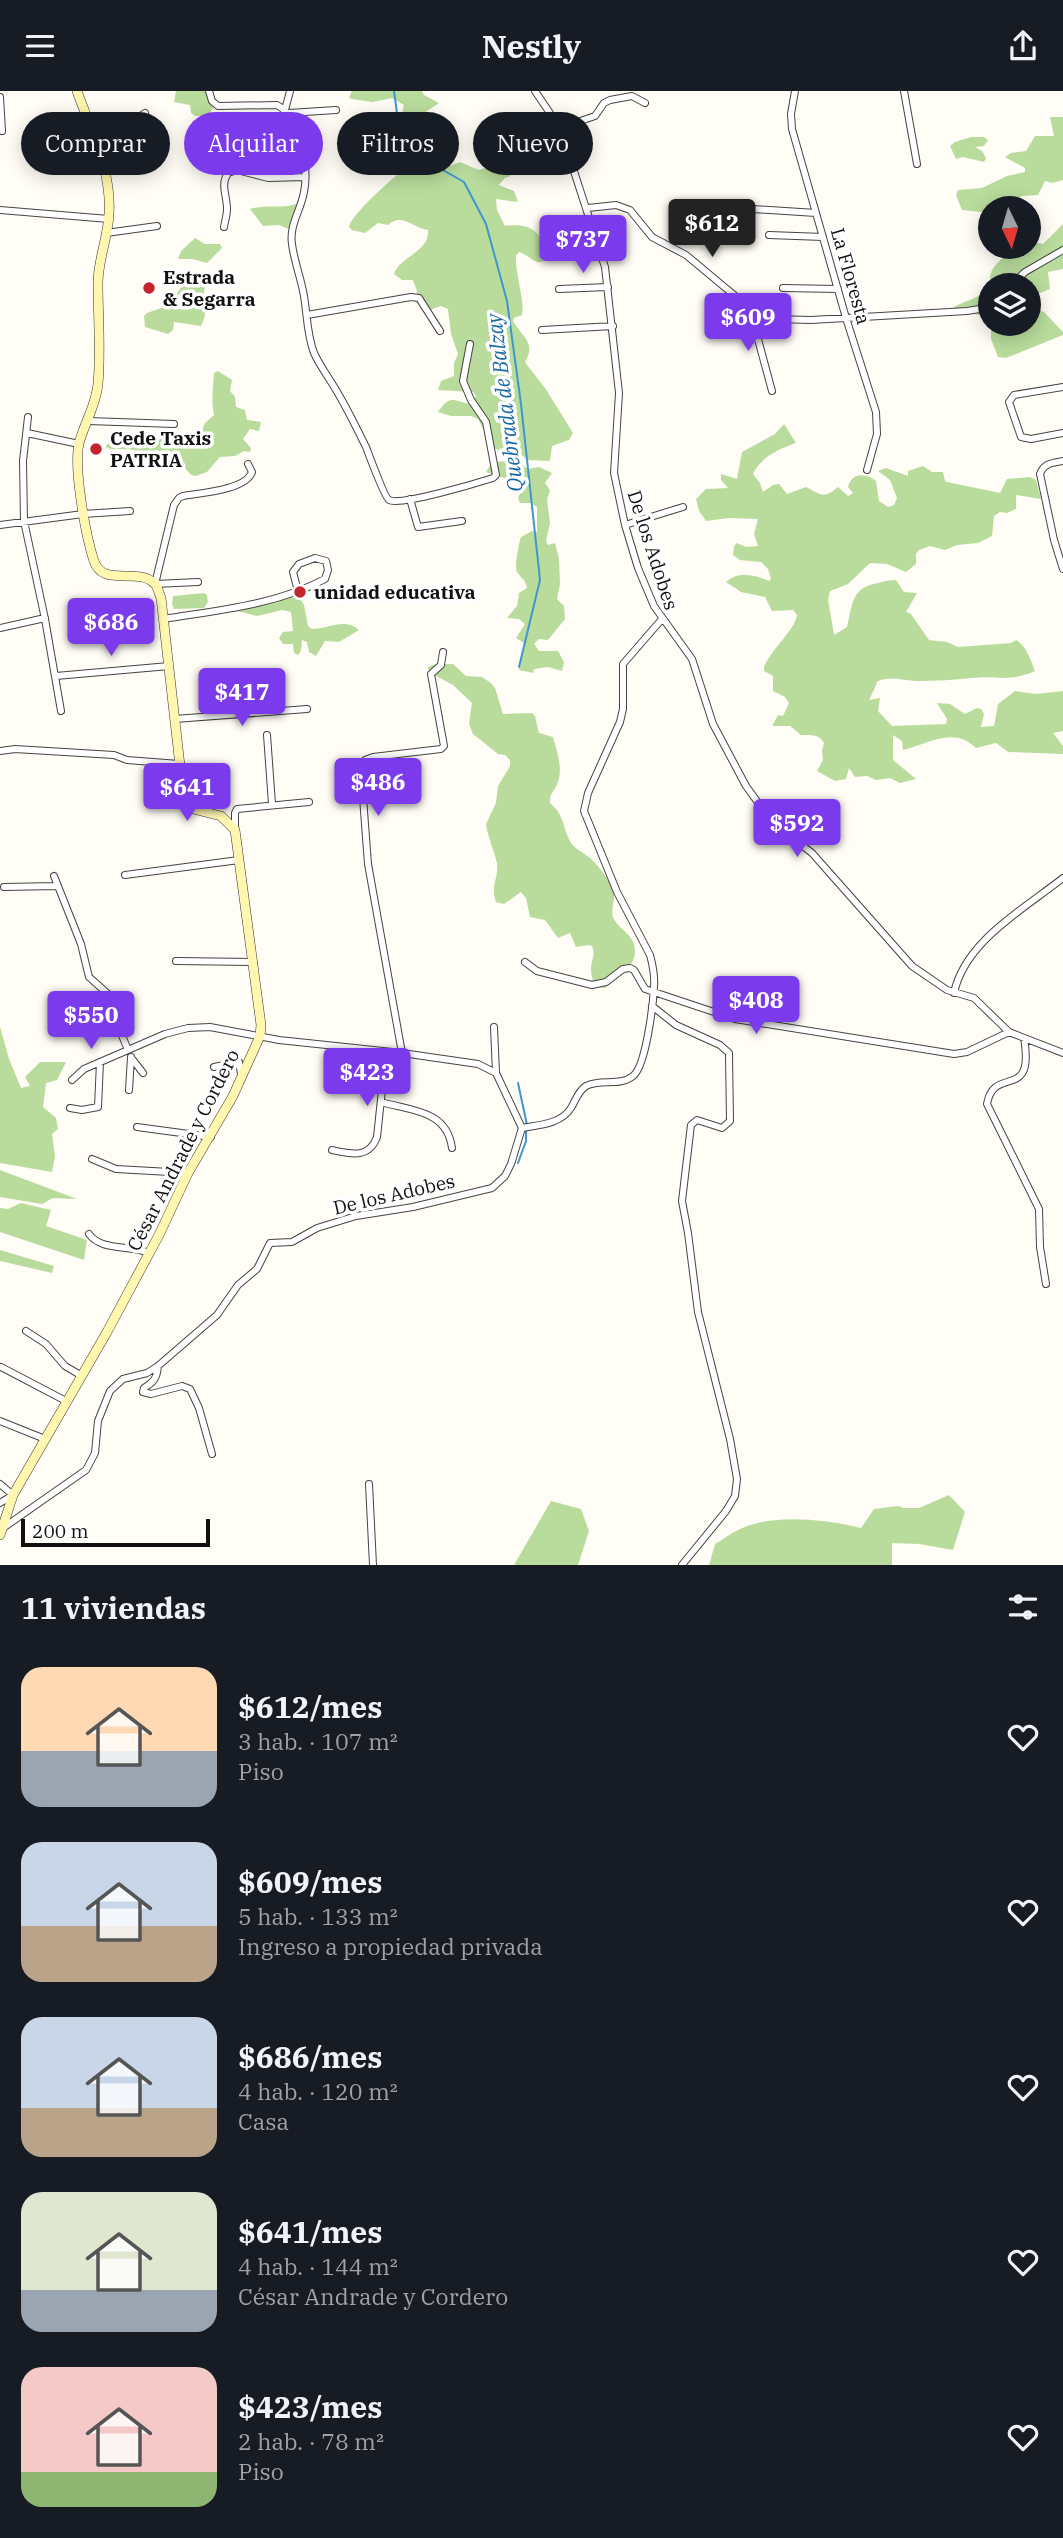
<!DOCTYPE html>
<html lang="es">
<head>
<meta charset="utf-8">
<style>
  body { margin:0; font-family:"IBM Plex Serif",serif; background:#242831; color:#f1f3f6; height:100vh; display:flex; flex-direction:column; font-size:26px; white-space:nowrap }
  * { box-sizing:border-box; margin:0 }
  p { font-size:23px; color:#9ea1a6 }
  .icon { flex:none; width:38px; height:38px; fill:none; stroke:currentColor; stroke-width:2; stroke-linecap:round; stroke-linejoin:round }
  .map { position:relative; height:1474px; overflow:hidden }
  .panel { display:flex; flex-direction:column; background:#171b24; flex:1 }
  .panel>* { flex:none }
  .banner { position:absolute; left:21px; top:21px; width:700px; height:63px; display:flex; gap:14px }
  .needle { width:46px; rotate:175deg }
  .controls { position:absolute; left:978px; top:105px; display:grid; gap:14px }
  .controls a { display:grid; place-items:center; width:63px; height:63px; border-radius:50%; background:#171b24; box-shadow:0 4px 18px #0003; font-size:35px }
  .scale { position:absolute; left:21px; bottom:18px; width:189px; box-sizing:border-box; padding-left:7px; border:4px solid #111; border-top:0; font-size:19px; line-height:24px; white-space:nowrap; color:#111; -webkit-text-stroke:5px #fff; paint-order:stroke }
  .price { position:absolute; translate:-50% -60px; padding:0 16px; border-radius:7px; background:#7c3aed; color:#fff; font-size:23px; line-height:46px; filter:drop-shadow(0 2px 4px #0008) }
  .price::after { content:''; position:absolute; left:50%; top:42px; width:21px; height:16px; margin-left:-10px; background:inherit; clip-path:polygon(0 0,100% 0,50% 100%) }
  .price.active { background:#222; color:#fff }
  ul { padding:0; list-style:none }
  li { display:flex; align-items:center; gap:21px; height:175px; padding:0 21px }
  li span { display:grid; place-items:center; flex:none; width:196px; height:140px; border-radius:21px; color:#555 }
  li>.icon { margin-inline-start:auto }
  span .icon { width:84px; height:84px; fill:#fffc; stroke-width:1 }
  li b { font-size:30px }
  h2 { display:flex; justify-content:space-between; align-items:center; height:84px; padding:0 21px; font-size:30px }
  .tag { padding:0 24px; border-radius:32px; background:#171b24; box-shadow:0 4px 18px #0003; font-size:24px; line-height:63px }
  .tag.active { background:#7c3aed; color:#fff }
  header { display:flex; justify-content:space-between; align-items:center; height:91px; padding:0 21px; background:#171b24; font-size:32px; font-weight:800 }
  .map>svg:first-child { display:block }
  .forest { fill:#b9dc9c }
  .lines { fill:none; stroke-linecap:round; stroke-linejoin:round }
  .stream { stroke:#3f96cf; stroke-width:2 }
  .street-casing { stroke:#444; stroke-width:8 }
  .secondary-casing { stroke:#333; stroke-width:10 }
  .street { stroke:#fff; stroke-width:6 }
  .secondary { stroke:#fff6b0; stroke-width:9 }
  .poi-dot { fill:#c4262e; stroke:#fff; stroke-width:2.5 }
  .labels { text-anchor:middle; stroke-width:7; stroke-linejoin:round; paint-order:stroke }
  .street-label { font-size:19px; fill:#111; stroke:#fff }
  .poi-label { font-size:19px; font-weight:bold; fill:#111; stroke:#fff; text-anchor:start }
  .water-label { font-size:21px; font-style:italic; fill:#1768a6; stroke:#fff }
</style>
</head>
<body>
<header><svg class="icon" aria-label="menu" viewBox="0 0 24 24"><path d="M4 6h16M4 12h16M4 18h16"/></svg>Nestly<svg class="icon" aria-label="share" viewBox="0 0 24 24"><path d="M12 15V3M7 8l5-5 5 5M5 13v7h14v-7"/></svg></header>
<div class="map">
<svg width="1063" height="1474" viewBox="0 0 1063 1474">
  <rect width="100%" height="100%" fill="#fffdf5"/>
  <path class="forest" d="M176 0H213V17L208 25H195L191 22 190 14 174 11Z
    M352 0H422L424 4 439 12 424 22 434 36 432 43 417 50 413 62 404 65 393 61 390 54 411 38 410 33 401 28 404 14 392 7 373 11 351 8 349 6Z
    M1050 26H1063V89L1052 92 1045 90 1038 104 1022 105 1008 117H990V122L962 119 956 104 958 99 982 97 1007 85 1025 81V77L1005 66 1011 62 1026 60 1035 45H1054Z
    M204 30 242 40 251 36 247 41H252V49L241 52 239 55 241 59 231 66 235 73 224 80 211 77 192 68 199 54 198 37Z
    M971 46H984L988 49 984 55 975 56 982 60 986 67 984 71 963 66 956 68 950 55 955 51Z
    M436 63 447 76 460 71 479 79 495 74 511 85 505 87 499 94 514 100 518 111 496 108 497 119 505 135C530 131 544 141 547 167 536 178 531 164 519 161L516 165C515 183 525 209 522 224L514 227 513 230C521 245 537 251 525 271L527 274 545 297 573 342 569 349 552 355 550 370 528 369 515 359 503 362 493 356 478 328 471 325H451L438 321C451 302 454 311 471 313L476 305 473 301 438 299 441 290 454 285V272L458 263 451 243 448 218 441 215 430 219 415 211 417 200 413 189H402L394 183C400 165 430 161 428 139 413 137 401 121 388 134L378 132 365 142 352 139 349 136C351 123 395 85 407 76 413 73 411 76 417 74 424 72 428 65 436 63Z
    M296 113 299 116 291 139 279 134 263 135 250 118C267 113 281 118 296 113Z
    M1063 133V178L1048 181 1050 198 1035 204V218L1044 221 1063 241V244L1006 267 998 266 991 248V240L1005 233H1029V194H991C986 176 1002 169 1014 158V156H1029V150L1043 153Z
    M195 147 205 153H220L222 157 207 172 192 168H178L181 160Z
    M192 186 198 187 205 196C201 212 210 218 201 235L174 231 173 239 168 243 145 236 144 225 147 222 170 214 183 193Z
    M990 195V227L972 222 954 224 948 221C960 209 979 210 990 195Z
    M218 280 232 289 230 300 235 306 236 316 245 319 247 329 261 331 259 340 250 338 243 348 251 357 250 361 244 360 235 365 220 366 207 381 196 385 191 384 183 375C171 375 169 367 160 361L147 362 129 358H110L106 356 107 353 135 348 147 353 161 348 174 349 185 356V346L199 347 205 332 214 324C211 311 213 296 214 282Z
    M784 333 796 352C780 357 760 367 753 383L760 392 763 401 773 394 779 393 787 403 806 396C821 403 822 409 838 396L848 405 853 402 848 396C852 381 866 382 876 390L879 410 888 416 894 414 897 407 890 389 878 380 886 377 908 385V380L923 375 932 381H943L945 390 947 391 1000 402 1007 388 1030 386 1036 389 1041 408 1016 404V418L1007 422 1000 421 994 425 992 445 978 452 957 454 945 459 930 455 919 459 916 463V473L906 481 887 473 870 472 848 493 830 500 828 508 834 544 847 536C853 512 851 497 878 492 884 490 889 489 896 489L904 501 917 502 906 521 911 523 929 549 947 551 958 556 1011 552 1016 549C1026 554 1031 570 1035 580 1007 592 999 584 972 587 954 589 936 590 917 590 903 590 890 584 876 591L877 592 869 609 880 607 878 620 892 635 946 633 947 628 937 612 950 613 965 623 977 617 981 618 984 623 981 636 994 635 998 613 1015 600 1036 603 1063 600V640L1053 642 1063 655V663L1008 661 996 652 976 657C953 635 929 653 903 659L902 650 893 644V669L916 688 900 692 890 687 876 689 867 685 855 686 849 677 846 688 835 690 817 680 823 669 822 660 824 652C820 643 810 644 801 644L790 635H772L778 624 783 625 789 612 785 606 773 600V585L764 580V576C772 557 795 539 797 524L793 519 772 520 765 506 741 501 726 491C738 480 755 484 769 490L771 488 768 478 761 471 740 469 733 464 734 455 737 452 746 456 758 455 754 443 758 428 729 427 706 430 699 420 696 408 706 398 728 397 721 389V383L737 388 742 361 775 343Z
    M512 370 520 372 528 378 539 376 552 382 545 392 550 399 547 409 550 432 546 450 548 454 555 452 559 468 560 493 557 508 564 515 565 528 548 549 539 548 534 553 539 560H558L564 571 562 580 548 576 534 578 533 582 519 579 524 552 516 547 525 533 519 528 507 527 517 515 519 502 527 497C525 488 522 488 517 481 514 477 519 451 521 446L532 440 537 441V416L531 412H520L518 407 522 398 510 389 486 381 492 371Z
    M204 502 207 504 208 511 204 517 174 518 172 513 173 505Z
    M299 506 304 514 308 535 312 538C328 538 345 526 359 539L339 551 325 550 316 565 309 561 307 551 302 549 301 560 298 564 294 562 293 553H283L279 547 283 541 293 540 291 521 282 519 257 525 237 520 280 508Z
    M436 573H453L466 585 482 586 491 592 495 597 503 623 532 622 535 625 539 642 553 646C557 660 563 677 558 691 555 700 549 702 550 712 565 725 562 735 570 750 574 758 583 761 590 767 599 775 608 788 613 798 617 809 608 820 615 830 622 840 635 845 635 860 636 875 615 889 605 897L595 896C593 890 591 884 591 878 591 869 596 864 592 855L588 854 576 856 570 842 558 847 545 829 530 826 526 807 521 801 504 813 496 811C490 795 499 786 497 772 494 759 488 747 486 733L496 712 498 695 510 675V669L505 664 498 663 473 643 469 633 472 612 453 594 429 581 428 576Z
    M0 936 9 968 21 997 30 995 25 986 40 971H66L57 989 46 992 43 1016 56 1027 58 1038 52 1043 55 1065 52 1081 0 1072Z
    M0 1079 77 1108 53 1107 42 1113 0 1106Z
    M21 1112 51 1119 46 1135 87 1149 84 1169 0 1141V1117L8 1118Z
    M0 1159 54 1175 52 1182 0 1170Z
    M949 1404 965 1421 953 1459 919 1453 892 1452V1474H709L715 1453C722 1449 730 1443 738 1439 771 1422 826 1428 861 1437L874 1418 898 1415 904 1417H919Z
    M551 1410 581 1418 589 1440 578 1474H514Z"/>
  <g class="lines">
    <path class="stream" d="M394 0 399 37 411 61 464 91 486 133 507 210 521 313 540 489 519 576
      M518 992 527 1034
      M518 1072 526 1050V1040"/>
    <g class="street-casing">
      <path id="street" d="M209 0 212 10 218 15 277 14C300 26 309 77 304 101 301 119 289 134 292 153 294 170 301 187 304 205 307 223 307 244 314 262 320 275 329 287 336 299 347 317 356 336 366 356 369 364 385 407 389 409 401 415 477 392 493 387L496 384 486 331 471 309 463 290 470 253
        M535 0 560 37 605 176 619 302 614 382 625 434 638 477 654 515 692 568 713 633 746 695 772 731 812 762 912 875 947 899 974 907 1009 941 1063 962
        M795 0 791 23 792 38 846 227 876 321 877 343 867 379
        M904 0 917 73
        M0 6 2 40
        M285 19 290 0
        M289 22 336 19
        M560 37 595 25 604 12 610 9 632 5 645 12
        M90 38 136 28 145 22
        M49 46 93 44
        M705 115 816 122
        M588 117 616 114 630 119 652 146 686 164 752 219 774 228 811 229 967 220 986 217 990 214
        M0 119 109 128
        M224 136C225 130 227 124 227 118 227 104 220 94 228 82L237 79 268 87 305 86
        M106 142 157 135
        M769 144 823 146
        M1011 194 1025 181 1063 159
        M783 197 838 198
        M559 198 608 196
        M752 219 756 241 772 300
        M307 224 411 206 419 207 440 240
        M542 239 613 235
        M1063 296 1014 304 1009 311 1021 346 1031 348 1063 342
        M28 326 23 370 24 430 45 528 61 620
        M89 330 174 333
        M27 342 79 353
        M1063 370C1052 372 1044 372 1040 383L1054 449 1063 478
        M410 408 418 436 462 430
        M0 434 83 423 130 420
        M625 434 683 416
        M198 491 155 493 174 414 179 407 183 405C201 402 246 399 252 381L248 373
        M164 528C219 519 276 514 325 488L328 479 326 470 315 467 299 473 293 481 298 500
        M0 537 45 527
        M56 585 169 575
        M175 628 307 618
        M267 644 272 713
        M0 660 15 658 114 664 127 669 179 673
        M235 739V722L237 718 309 711
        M125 784 239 769
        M54 785 81 853 89 886 108 903 116 930 128 959 165 943 188 937 210 936 279 949 402 962 478 973 496 982 522 1037
        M4 796 56 795
        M176 870 253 871
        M525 871 537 880 592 894 606 891 623 878 630 877 634 879 645 898 735 928 954 963 967 961 1009 941
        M954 902C965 850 1024 818 1063 787
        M652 915 676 934 720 954 729 962 730 1030 722 1037 697 1029 691 1034 682 1110 688 1142 698 1221 730 1348 737 1388 735 1405 726 1420 682 1474
        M494 936 496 982
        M1024 947C1035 1012 994 973 987 1013L1039 1118 1040 1156 1046 1193
        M402 962 368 773 361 680 365 669 373 666 441 658 444 655 431 583 441 574 443 561
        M133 969 143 982
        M214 976 239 971 241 983
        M72 989 84 978 128 959
        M129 999 131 966
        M381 1011C412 1020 447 1019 452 1057
        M70 1017 82 1019 98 1016 100 971
        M137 1036 211 1046
        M522 1037C539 1034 561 1033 571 1017 576 1009 578 1000 586 995 600 987 620 996 633 985 646 975 653 914 654 896 655 885 653 875 650 864L617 801 584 720 588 702 620 631 623 618V573L662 528
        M332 1059C351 1063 369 1068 377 1046L386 961
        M92 1068 116 1078 188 1082
        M89 1143C102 1161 130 1153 149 1162
        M26 1240 46 1253 65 1275 82 1285
        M158 1275C157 1287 154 1291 144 1297L143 1301 151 1303 182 1295 190 1298 199 1317 212 1363
        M1 1276 66 1310
        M0 1330 45 1348
        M0 1393 13 1404 0 1412
        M369 1393 373 1474
        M3 1437 86 1379 95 1362 98 1330 110 1300 123 1288 147 1282 158 1275 217 1224 238 1194 257 1178 270 1152 292 1151 317 1137 356 1125 413 1116 492 1097 505 1085 511 1073 522 1037"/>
    </g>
    <g class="secondary-casing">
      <path id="secondary" d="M0 1444 13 1404 107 1241 159 1144 188 1082 233 1005 260 945 261 934 235 739 221 725 193 718 183 701 161 507C159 503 158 496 155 493 138 475 103 497 94 470 86 446 72 372 80 349 86 329 96 314 98 293 101 260 98 225 98 192 98 169 108 146 109 123 112 81 91 39 77 0"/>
    </g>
    <use href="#street" class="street"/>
    <use href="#secondary" class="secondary"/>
  </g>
  <g class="poi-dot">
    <circle cx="149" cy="197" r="7"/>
    <circle cx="96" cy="358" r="7"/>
    <circle cx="300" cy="501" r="7"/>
  </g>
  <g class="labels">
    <g class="street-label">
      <text transform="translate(851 185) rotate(74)" y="7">La Floresta</text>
      <text transform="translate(653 459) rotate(72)" y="7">De los Adobes</text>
      <text transform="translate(183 1059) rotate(-63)" y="7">César Andrade y Cordero</text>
      <text transform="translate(394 1103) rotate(-13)" y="7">De los Adobes</text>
    </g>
    <g class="poi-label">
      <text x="163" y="193">Estrada<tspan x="163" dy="22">&amp; Segarra</tspan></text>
      <text x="110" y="354">Cede Taxis<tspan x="110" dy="22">PATRIA</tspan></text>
      <text x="314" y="508">unidad educativa</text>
    </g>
    <g class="water-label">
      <text transform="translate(505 312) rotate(-97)" y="7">Quebrada de Balzay</text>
    </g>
  </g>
</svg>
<div class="controls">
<a><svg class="needle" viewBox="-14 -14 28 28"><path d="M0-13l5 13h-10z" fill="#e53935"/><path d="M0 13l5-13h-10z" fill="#9ea1a6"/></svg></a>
<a><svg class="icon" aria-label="layers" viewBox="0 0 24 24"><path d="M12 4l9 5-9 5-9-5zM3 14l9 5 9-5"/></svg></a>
</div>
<div class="scale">200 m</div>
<b class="price active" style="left:712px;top:168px">$612</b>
<b class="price" style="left:583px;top:184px">$737</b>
<b class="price" style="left:748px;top:262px">$609</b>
<b class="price" style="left:111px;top:567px">$686</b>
<b class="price" style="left:242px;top:637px">$417</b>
<b class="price" style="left:378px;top:727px">$486</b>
<b class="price" style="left:187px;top:732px">$641</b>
<b class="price" style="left:797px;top:768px">$592</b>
<b class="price" style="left:756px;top:945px">$408</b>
<b class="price" style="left:91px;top:960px">$550</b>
<b class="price" style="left:367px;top:1017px">$423</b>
<div class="banner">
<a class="tag">Comprar</a>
<a class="tag active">Alquilar</a>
<a class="tag">Filtros</a>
<a class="tag">Nuevo</a>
</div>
</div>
<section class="panel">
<h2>11 viviendas<svg class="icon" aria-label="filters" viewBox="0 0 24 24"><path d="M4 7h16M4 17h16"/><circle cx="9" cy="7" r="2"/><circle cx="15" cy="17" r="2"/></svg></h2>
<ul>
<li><span style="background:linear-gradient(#ffd9b3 60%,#9aa5b1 0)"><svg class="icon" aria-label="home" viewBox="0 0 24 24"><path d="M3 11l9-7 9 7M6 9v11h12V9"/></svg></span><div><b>$612/mes</b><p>3 hab. · 107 m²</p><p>Piso</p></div><svg class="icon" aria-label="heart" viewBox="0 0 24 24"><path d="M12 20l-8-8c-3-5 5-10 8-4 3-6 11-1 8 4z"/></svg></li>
<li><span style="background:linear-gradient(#c9d6e8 60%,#b9a48a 0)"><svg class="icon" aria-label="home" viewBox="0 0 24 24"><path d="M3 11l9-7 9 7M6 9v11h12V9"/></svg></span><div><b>$609/mes</b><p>5 hab. · 133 m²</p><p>Ingreso a propiedad privada</p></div><svg class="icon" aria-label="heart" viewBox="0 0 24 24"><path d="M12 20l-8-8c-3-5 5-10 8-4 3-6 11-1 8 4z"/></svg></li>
<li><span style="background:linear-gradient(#c9d6e8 65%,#b9a48a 0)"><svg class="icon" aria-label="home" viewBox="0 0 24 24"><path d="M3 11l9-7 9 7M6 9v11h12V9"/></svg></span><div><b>$686/mes</b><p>4 hab. · 120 m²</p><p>Casa</p></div><svg class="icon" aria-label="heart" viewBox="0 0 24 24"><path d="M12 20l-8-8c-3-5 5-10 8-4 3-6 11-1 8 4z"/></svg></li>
<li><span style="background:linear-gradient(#dfe7d0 70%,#9aa5b1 0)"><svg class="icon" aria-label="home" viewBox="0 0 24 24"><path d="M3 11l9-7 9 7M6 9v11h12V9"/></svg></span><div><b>$641/mes</b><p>4 hab. · 144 m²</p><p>César Andrade y Cordero</p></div><svg class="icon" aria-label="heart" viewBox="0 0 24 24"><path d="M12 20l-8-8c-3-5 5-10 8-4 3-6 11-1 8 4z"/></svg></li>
<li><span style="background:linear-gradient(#f6c9c9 75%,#8fb573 0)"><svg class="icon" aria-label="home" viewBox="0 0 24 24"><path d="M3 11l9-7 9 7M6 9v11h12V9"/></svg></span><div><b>$423/mes</b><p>2 hab. · 78 m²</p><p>Piso</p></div><svg class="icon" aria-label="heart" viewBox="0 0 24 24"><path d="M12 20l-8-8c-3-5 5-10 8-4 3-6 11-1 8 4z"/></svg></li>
</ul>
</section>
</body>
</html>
